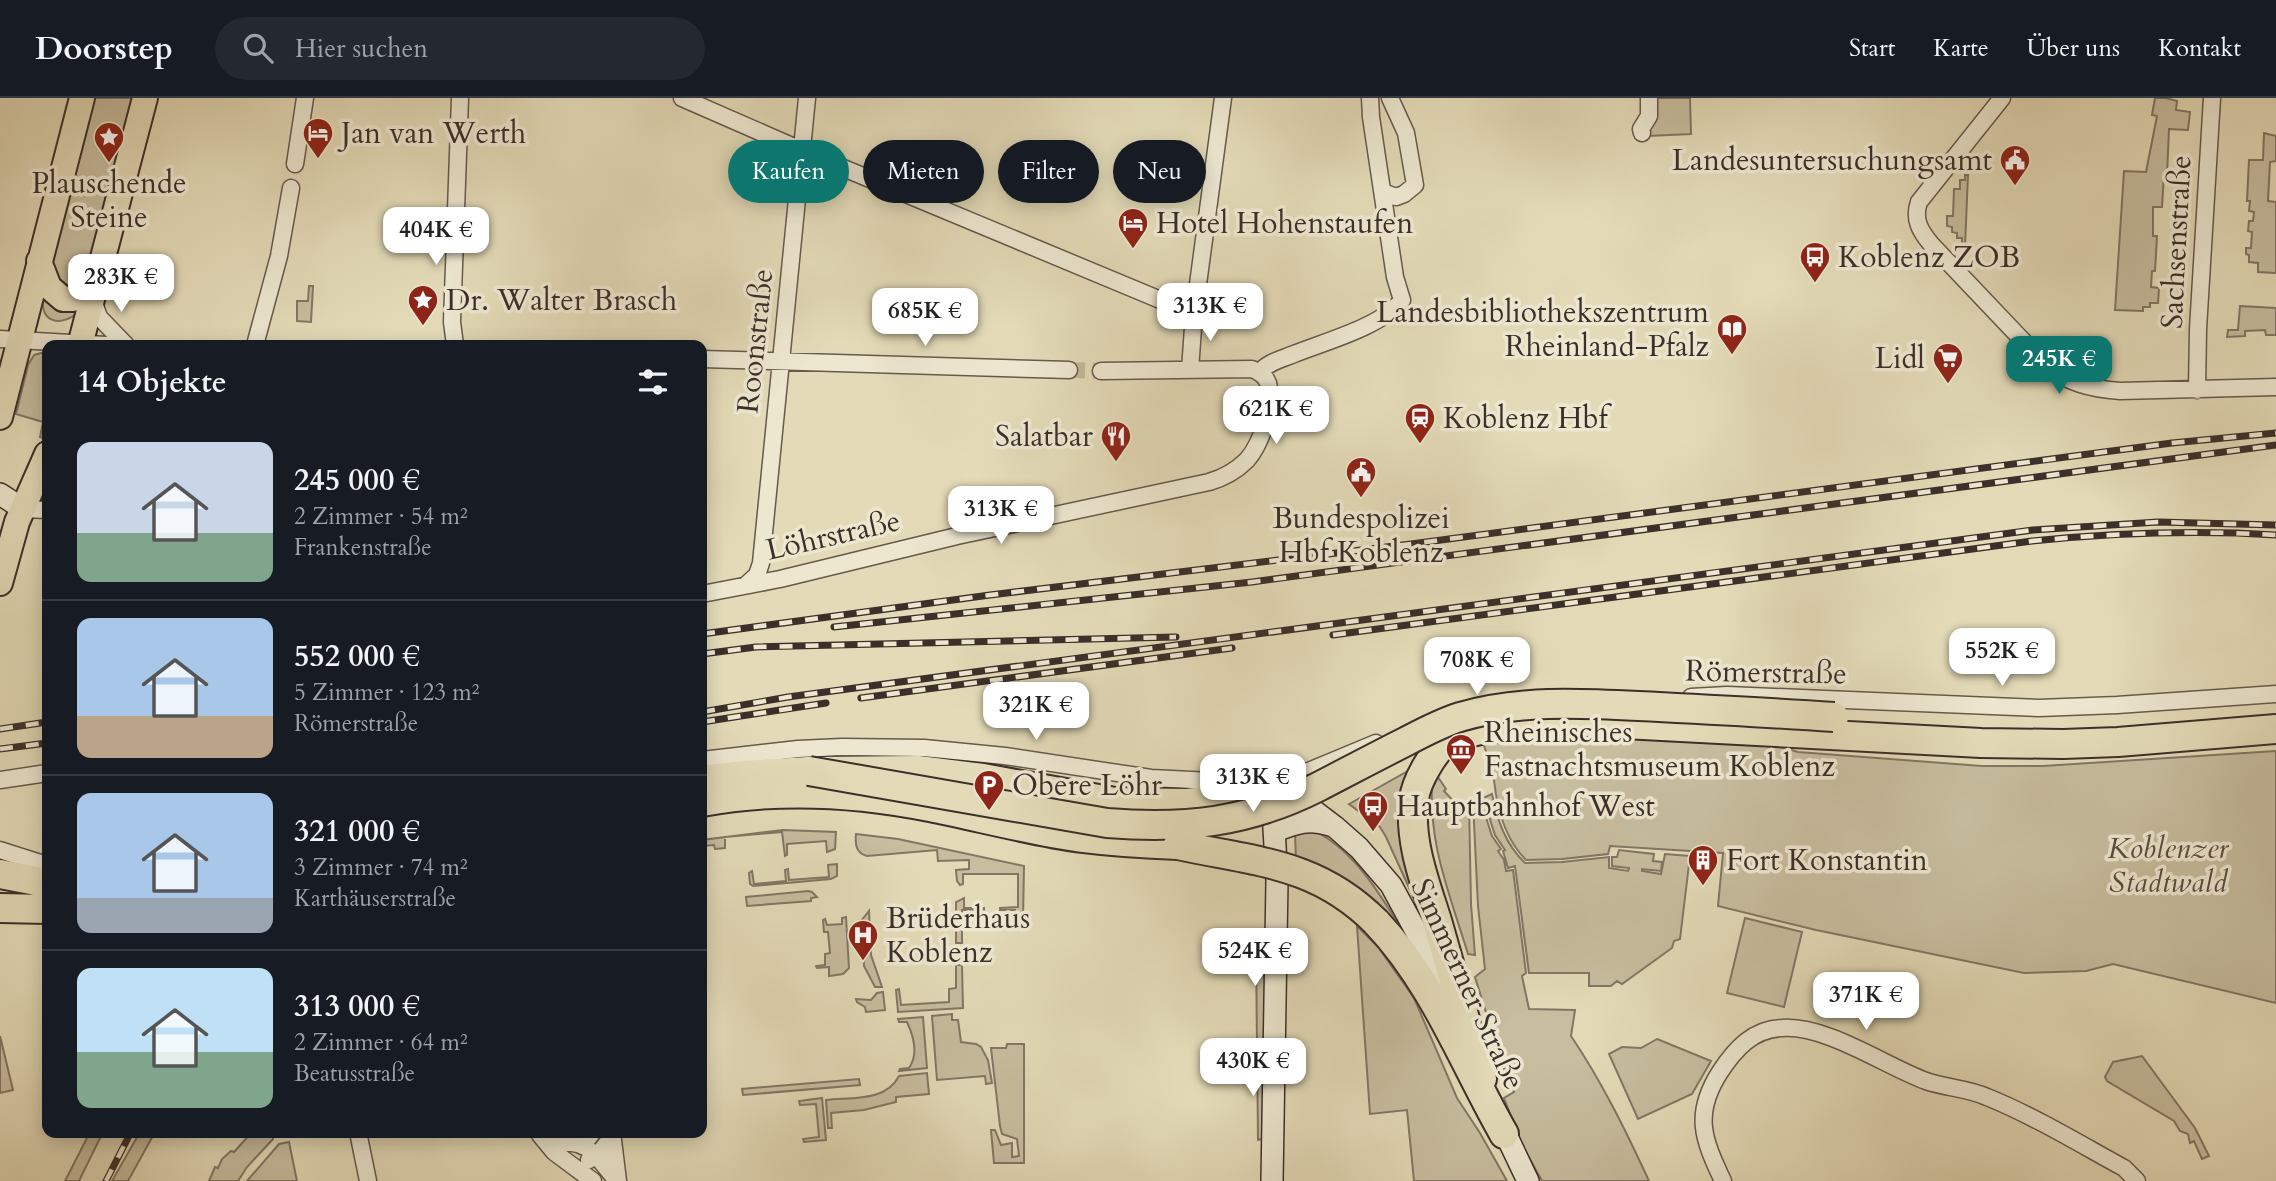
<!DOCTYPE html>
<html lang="de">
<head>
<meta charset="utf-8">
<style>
  body { margin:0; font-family:Cardo,serif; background:#242831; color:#f1f3f6; height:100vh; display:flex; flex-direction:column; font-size:26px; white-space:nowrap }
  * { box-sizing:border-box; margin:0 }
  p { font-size:23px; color:#9ea1a6 }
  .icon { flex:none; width:38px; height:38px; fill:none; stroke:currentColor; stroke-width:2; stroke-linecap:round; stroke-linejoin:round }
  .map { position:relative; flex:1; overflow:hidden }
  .panel { position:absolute; left:42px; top:242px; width:665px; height:798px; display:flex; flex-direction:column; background:#171b24; border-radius:14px; box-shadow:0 4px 18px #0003 }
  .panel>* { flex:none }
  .top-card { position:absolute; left:728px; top:42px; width:665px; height:63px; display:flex; gap:14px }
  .price { position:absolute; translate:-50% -60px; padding:0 16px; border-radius:14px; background:#fff; color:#222; font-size:23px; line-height:46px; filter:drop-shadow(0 2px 4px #0008) }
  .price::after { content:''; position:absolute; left:50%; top:42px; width:21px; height:16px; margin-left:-10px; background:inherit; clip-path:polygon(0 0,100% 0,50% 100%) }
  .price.active { background:#0f766e; color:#fff }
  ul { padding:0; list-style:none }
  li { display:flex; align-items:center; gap:21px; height:175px; padding:0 35px }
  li+li { border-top:2px solid #363941 }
  li span { display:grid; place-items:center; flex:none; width:196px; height:140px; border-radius:14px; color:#555 }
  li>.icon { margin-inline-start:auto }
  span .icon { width:84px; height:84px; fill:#fffc; stroke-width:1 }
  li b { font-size:30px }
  h2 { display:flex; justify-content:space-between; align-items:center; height:84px; padding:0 35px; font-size:30px }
  .tag { padding:0 24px; border-radius:32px; background:#171b24; box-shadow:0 4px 18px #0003; font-size:24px; line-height:63px }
  .tag.active { background:#0f766e; color:#fff }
  header { display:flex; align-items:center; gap:42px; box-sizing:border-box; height:98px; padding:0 35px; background:#171b24; border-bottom:2px solid #363941 }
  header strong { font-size:33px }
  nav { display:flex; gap:38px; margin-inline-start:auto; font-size:24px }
  .search { width:490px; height:63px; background:#242831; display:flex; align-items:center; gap:18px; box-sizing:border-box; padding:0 24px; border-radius:38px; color:#9ea1a6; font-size:26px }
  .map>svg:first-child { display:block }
  .green { fill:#c7bd9f; stroke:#827664; stroke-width:2 }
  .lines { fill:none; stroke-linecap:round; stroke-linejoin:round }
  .street-tunnel { stroke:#c2b89b; stroke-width:16; stroke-dasharray:16 8; stroke-linecap:butt }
  .street-casing { stroke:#665a4d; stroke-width:19 }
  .secondary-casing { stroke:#3c2f2a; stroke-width:24 }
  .primary-casing { stroke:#3c2f2a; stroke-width:28 }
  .highway-casing { stroke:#3c2f2a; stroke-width:32 }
  .street { stroke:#ede7d0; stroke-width:16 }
  .secondary { stroke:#ede7d0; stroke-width:21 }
  .primary { stroke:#e3dab7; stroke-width:24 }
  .highway { stroke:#e3dab7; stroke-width:28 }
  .rail-casing { stroke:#3c2f2a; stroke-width:7 }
  .rail { stroke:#ede7d0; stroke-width:4.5; stroke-dasharray:13; stroke-linecap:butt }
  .highway-bridge-casing { stroke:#3c2f2a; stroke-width:32; stroke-linecap:butt }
  .highway-bridge { stroke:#e3dab7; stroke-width:28 }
  .labels { text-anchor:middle; stroke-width:7; stroke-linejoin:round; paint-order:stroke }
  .poi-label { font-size:30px; fill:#3c2f2a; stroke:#ede7d0; text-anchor:start }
  .street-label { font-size:30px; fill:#3c2f2a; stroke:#ede7d0 }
  .park-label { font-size:30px; font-style:italic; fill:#584b41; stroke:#ede7d0 }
</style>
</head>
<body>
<header>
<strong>Doorstep</strong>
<div class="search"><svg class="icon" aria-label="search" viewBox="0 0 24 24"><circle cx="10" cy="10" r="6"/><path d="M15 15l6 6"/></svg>Hier suchen</div>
<nav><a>Start</a><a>Karte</a><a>Über uns</a><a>Kontakt</a></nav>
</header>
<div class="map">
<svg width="2276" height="1083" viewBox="0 0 2276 1083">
  <rect width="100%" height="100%" fill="#e3dab7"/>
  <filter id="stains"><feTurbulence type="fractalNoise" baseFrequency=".00286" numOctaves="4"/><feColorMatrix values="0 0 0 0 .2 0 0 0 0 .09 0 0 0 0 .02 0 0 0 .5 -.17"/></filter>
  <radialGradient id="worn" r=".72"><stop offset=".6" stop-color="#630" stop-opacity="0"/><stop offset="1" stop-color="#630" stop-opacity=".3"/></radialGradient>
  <path class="green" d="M94 0H136L98 144 88 161 81 187 66 194 52 169 53 156Z
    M1654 0H1690L1691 36 1648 38Z
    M2155 0H2166L2177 3 2176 12 2190 14 2188 32 2169 31 2167 77H2164L2162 109H2153V138H2157L2155 173H2152L2151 189 2159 190 2158 205H2150V209H2143V213L2115 212 2124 73 2146 74 2157 18 2152 17Z
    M2264 35 2276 38V63L2270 64 2268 103 2276 104V175L2258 174V165L2249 164V157L2246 156V150H2251L2252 134 2248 133 2249 123H2253L2254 114 2249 113 2250 103H2247L2249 62H2263Z
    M1965 77H1968L1965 148H1962V140H1957V135L1952 134V129L1947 128V118H1953L1954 91H1960V82H1965Z
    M309 188H313L311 224 297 223V203H308Z
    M44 195 80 213C60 231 37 224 44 195Z
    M2240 208 2276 210V237H2266L2265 232 2245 233V238L2227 239 2228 232H2238Z
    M41 255 47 256V322L43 340 40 339 43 324 16 316 28 267 34 257Z
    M1586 636 1772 646 1798 654 1982 668H2043L2276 653V905L2113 866 2086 873 2024 875 1816 832 1718 808 1723 755 1610 748 1608 756 1562 761 1526 762C1505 741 1497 711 1494 682 1493 670 1487 657 1483 645L1514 639Z
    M1433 672 1446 691 1444 693 1459 709 1469 705 1471 806 1475 857 1468 856C1448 791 1426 741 1433 672Z
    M1408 673H1411L1428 837 1411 794 1386 739 1380 729 1349 706Z
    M1492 696C1497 721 1505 746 1525 765L1562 764 1609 759V770L1628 773 1629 770 1612 768V759H1617L1619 752 1654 756 1653 763 1662 764 1661 773 1642 771V773L1661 776 1665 756 1690 758 1680 841 1674 843 1672 850 1622 886 1617 883 1611 888H1589V875H1529L1515 768 1508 770 1503 753 1505 752 1495 737 1483 700Z
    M1480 701 1492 738 1501 751 1498 753 1504 762 1506 773 1513 772 1526 875 1522 878 1529 911 1575 912 1571 938C1602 984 1626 1033 1649 1083H1542L1522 1047 1504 1000 1514 994 1502 966 1475 879 1485 871 1478 808 1473 704Z
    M1307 729C1354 749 1381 798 1407 840L1296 762 1295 735Z
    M783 732 836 734 835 751 827 754 826 743 787 746V757L785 758 782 734 725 739V750L715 751 714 747 702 748V742Z
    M856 736 898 741 1024 768 1023 821 1022 818H1015V812H1000V810L1018 809V776H963V786L960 787 957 783 956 772 969 771V762L938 763 937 752 867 758C856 755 855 747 856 736Z
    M837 766V778L831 781 753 788 750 786 749 775 752 773 754 786 786 783 785 772 788 771 789 782 829 779 828 767Z
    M808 793 812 794 817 799 811 800V803L747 808 746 799Z
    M964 800V810H984V812H962V845H956V804Z
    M869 813 871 857 882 889H875L864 868 861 823Z
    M846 819 849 870 843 876 829 878V869L817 870 816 868 825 867V856L830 855 828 834H824L823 822 825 821 827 827 842 826V820Z
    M1745 820 1802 834 1784 909 1727 895Z
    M1357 828 1378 849 1414 900 1457 1000 1480 1035 1507 1083H1414L1407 1012 1370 1016Z
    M1256 850C1275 875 1264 1004 1262 1041L1258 1042Z
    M956 867H962L963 910 898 914 896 892 899 891 901 907 949 904V891L956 890Z
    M883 894 885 912 866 914 865 909 857 904 856 901 871 902 877 895Z
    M952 916V922H958L961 944 976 946 981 949 988 962 992 985 986 986 985 978 937 982 932 918Z
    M923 919 927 970 899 973 900 971 909 970C919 956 914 939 907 924H899L898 921Z
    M0 938 13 992 0 995Z
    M1657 941 1711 963 1692 996 1638 1021 1609 956 1622 949 1641 950Z
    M1007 946H1024V1065H994L991 1032H995L1001 1047 1012 1045V1059L1019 1058 1017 1041 1002 1036 1000 1028 991 950H1006Z
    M2142 958 2195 1030 2209 1058 2202 1061 2194 1043 2190 1045 2188 1036 2180 1033 2174 1023 2107 983 2105 979 2113 964Z
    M927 975 929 996 896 999V1004L864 1012 831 1015 832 1030H828L826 1002C851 999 886 1004 899 978Z
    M859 981 860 987 743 997 742 991Z
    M822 1000 826 1042 804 1044 803 1041 819 1039 816 1006 800 1007 799 1003Z
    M90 1034H103L79 1083H65Z
    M140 1034H155L128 1083H112Z
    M252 1034H273V1041L247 1069 238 1083H209L215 1069 218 1070 222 1061 231 1053 234 1054Z
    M289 1044 297 1083H247L279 1046Z"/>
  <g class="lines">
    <path class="street-tunnel" d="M1069 272 1101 273"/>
    <g class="street-casing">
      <path id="street" d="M682 0 817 59 1194 216
        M2002 0 1919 104C1913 121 1920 133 1931 146L2044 265C2066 285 2091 291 2120 293L2276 289
        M1642 35 1641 31 1649 18V0
        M295 66 305 0
        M1383 94 1396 99 1404 96 1415 87 1406 35 1390 0
        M93 202 99 219 126 247
        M0 241 106 247
        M255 247 279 158 291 90
        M455 247 452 224 460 0
        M702 261 1069 272
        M1190 272 1194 216 1223 0
        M1260 274C1268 264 1282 261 1294 256 1324 244 1383 228 1402 202L1395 179 1371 19 1370 0
        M2197 292 2198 231 2212 0
        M23 411 47 412
        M746 487 757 477 761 465 807 0
        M702 496 780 481 957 438 1209 384C1223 380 1236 373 1247 362 1261 346 1275 306 1268 285 1265 277 1259 274 1252 271L1101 273
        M1691 599 1727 597 2039 610 2117 607 2276 596
        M702 662 798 651 842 649 924 650 1005 658 1151 680 1212 683 1244 680 1257 684 1272 696 1280 686 1299 677 1376 645
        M0 682 47 675
        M0 752 47 767
        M358 1034 368 1083
        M541 1034 560 1043 578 1046 587 1050 599 1061 617 1083
        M612 1034 618 1083
        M540 1037 554 1054 593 1083
        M578 1046 587 1042 593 1034
        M589 1062 600 1054 613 1037
        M1723 1083C1703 1041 1693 1016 1720 974 1735 951 1753 931 1782 930 1827 927 1885 968 1926 983 1946 990 1967 990 1987 999 2034 1018 2080 1046 2124 1070L2137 1083"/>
    </g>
    <g class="secondary-casing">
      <path id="secondary" d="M0 396 23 411
        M1275 733C1296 725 1309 720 1330 727
        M1499 1022 1528 1083
        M1272 1083 1277 783 1272 696 1309 709 1334 728 1359 750 1391 787 1417 835 1452 912"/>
    </g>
    <g class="primary-casing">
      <path id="primary" d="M39 163 49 189 63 201H73L95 189
        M80 247 145 0
        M0 319 82 0
        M0 485 17 424 47 356"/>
    </g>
    <g class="highway-casing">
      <path id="highway" d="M702 682 744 677 809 673 918 672 983 680 1115 704 1187 705 1272 696
        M702 704C778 690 855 694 930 709 980 719 1031 733 1082 740 1114 744 1146 746 1178 747
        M0 776 47 785
        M0 810 47 811
        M1376 824C1434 885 1463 964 1504 1036
        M1482 981C1467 929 1453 878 1438 826 1426 787 1408 743 1414 701 1416 684 1434 651 1449 643 1478 625 1551 626 1586 624L1981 645 2063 646 2118 644 2276 631"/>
    </g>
    <use href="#street" class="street"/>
    <use href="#secondary" class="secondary"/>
    <use href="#primary" class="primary"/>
    <use href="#highway" class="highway"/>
    <g class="rail-casing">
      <path id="rail" d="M834 529 1252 484 2276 347
        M702 536 990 497 1411 446 2172 345 2276 335
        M1333 537 2032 443C2114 435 2194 432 2276 437
        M702 556 756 549 1176 539
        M861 600 1232 550
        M702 614 788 599 2033 432 2158 424 2276 427
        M702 624 826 605
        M0 631 47 624
        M0 651 47 645
        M106 1083 131 1034"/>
    </g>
    <use href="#rail" class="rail"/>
    <g class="highway-bridge-casing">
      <path id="highway-bridge" d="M809 673 1107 725C1185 731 1247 725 1318 689 1347 674 1377 658 1407 643 1424 634 1441 625 1460 619 1524 600 1593 606 1659 609 1717 612 1775 615 1834 619
        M1178 747C1255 764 1316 764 1376 824"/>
    </g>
    <use href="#highway-bridge" class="highway-bridge"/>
  </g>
  <defs>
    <g id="hotel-pin" transform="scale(1.575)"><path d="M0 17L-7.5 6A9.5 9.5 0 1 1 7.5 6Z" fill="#8f2418" stroke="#ede7d0"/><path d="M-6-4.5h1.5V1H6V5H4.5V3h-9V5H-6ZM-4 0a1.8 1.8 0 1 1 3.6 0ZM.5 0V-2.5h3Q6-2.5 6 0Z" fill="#fff"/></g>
    <g id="sight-pin" transform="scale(1.575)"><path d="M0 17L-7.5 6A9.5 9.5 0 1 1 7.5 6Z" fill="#8f2418" stroke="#ede7d0"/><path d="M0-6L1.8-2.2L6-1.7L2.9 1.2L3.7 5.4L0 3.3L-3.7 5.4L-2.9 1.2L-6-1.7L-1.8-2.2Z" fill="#fff"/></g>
    <g id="civic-pin" transform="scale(1.575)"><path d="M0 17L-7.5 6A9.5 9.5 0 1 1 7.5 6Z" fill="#8f2418" stroke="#ede7d0"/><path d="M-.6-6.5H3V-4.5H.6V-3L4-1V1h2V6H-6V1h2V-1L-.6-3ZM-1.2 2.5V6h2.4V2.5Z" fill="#fff"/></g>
    <g id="bus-pin" transform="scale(1.575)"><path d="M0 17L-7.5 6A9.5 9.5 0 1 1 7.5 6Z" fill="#8f2418" stroke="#ede7d0"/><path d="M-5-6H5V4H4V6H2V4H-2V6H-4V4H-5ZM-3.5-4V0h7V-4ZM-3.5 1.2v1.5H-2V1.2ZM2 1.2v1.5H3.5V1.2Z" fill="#fff"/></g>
    <g id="library-pin" transform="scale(1.575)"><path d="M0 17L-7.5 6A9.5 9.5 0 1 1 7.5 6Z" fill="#8f2418" stroke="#ede7d0"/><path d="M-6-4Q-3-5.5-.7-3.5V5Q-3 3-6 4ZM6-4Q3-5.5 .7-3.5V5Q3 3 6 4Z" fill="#fff"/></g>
    <g id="supermarket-pin" transform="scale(1.575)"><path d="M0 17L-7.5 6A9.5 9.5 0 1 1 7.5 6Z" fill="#8f2418" stroke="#ede7d0"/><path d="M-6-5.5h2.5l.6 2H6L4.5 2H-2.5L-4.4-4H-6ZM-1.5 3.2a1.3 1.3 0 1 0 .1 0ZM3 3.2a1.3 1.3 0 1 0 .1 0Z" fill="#fff"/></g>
    <g id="station-pin" transform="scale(1.575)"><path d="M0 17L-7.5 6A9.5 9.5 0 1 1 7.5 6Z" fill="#8f2418" stroke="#ede7d0"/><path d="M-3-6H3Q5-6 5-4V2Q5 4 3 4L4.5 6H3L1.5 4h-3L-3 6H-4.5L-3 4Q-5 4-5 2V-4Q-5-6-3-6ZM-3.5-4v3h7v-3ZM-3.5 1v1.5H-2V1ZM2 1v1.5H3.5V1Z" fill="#fff"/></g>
    <g id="restaurant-pin" transform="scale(1.575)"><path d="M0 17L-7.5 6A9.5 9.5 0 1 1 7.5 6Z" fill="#8f2418" stroke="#ede7d0"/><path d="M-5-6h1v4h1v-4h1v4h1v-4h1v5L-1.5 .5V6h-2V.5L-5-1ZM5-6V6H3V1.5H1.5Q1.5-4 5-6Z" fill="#fff"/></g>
    <g id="museum-pin" transform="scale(1.575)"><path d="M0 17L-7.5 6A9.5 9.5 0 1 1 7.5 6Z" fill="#8f2418" stroke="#ede7d0"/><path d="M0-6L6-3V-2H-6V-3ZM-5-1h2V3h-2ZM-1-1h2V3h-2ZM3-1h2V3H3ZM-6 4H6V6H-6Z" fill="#fff"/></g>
    <g id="parking-pin" transform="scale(1.575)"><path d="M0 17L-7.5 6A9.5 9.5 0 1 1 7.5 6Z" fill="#8f2418" stroke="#ede7d0"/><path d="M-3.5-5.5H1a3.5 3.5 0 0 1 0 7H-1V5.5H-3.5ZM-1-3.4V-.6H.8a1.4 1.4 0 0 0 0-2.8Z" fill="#fff"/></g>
    <g id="building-pin" transform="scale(1.575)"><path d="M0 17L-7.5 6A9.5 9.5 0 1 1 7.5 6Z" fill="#8f2418" stroke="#ede7d0"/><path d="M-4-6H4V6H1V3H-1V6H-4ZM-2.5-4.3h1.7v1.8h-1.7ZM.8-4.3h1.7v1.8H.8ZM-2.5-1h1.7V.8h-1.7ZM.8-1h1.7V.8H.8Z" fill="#fff"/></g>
    <g id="hospital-pin" transform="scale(1.575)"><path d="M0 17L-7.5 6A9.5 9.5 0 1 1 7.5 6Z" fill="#8f2418" stroke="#ede7d0"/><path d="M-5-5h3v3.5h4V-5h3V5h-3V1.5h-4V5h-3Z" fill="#fff"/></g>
  </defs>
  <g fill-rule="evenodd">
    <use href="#hotel-pin" x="318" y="35"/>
    <use href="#sight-pin" x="109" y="39"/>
    <use href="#civic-pin" x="2015" y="62"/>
    <use href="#hotel-pin" x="1133" y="125"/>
    <use href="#bus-pin" x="1815" y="159"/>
    <use href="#sight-pin" x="423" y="202"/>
    <use href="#library-pin" x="1732" y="231"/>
    <use href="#supermarket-pin" x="1948" y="260"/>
    <use href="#station-pin" x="1420" y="320"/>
    <use href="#restaurant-pin" x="1116" y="338"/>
    <use href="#civic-pin" x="1361" y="374"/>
    <use href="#museum-pin" x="1461" y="651"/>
    <use href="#parking-pin" x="989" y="687"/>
    <use href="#bus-pin" x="1373" y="708"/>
    <use href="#building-pin" x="1703" y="762"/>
    <use href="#hospital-pin" x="863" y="837"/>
  </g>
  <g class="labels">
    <g class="poi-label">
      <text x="341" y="45">Jan van Werth</text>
      <text x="1992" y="72" text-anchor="end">Landesuntersuchungsamt</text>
      <text x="109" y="95" text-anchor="middle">Plauschende<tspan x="109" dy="34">Steine</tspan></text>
      <text x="1156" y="135">Hotel Hohenstaufen</text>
      <text x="1838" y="169">Koblenz ZOB</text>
      <text x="446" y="212">Dr. Walter Brasch</text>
      <text x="1709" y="224" text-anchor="end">Landesbibliothekszentrum<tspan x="1709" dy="34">Rheinland-Pfalz</tspan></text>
      <text x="1925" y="270" text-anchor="end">Lidl</text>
      <text x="1443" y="330">Koblenz Hbf</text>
      <text x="1093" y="348" text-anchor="end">Salatbar</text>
      <text x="1361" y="430" text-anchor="middle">Bundespolizei<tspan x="1361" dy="34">Hbf Koblenz</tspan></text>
      <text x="1484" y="644">Rheinisches<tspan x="1484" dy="34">Fastnachtsmuseum Koblenz</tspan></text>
      <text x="1012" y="697">Obere Löhr</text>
      <text x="1396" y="718">Hauptbahnhof West</text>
      <text x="1726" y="772">Fort Konstantin</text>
      <text x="886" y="830">Brüderhaus<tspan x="886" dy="34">Koblenz</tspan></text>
    </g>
    <g class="street-label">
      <text transform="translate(2176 144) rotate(-87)" y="10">Sachsenstraße</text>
      <text transform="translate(755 243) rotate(-84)" y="10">Roonstraße</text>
      <text transform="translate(833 437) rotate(-13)" y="10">Löhrstraße</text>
      <text transform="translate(1766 574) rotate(1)" y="10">Römerstraße</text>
      <text transform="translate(1468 886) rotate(65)" y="10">Simmerner Straße</text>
    </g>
    <g class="park-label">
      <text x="2168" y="760">Koblenzer<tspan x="2168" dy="34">Stadtwald</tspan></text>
    </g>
  </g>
  <rect width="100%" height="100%" filter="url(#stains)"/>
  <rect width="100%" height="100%" fill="url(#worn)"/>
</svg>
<b class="price" style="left:436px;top:169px">404K €</b>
<b class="price" style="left:121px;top:216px">283K €</b>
<b class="price" style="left:1210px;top:245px">313K €</b>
<b class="price" style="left:925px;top:250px">685K €</b>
<b class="price active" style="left:2059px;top:298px">245K €</b>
<b class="price" style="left:1276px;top:348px">621K €</b>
<b class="price" style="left:1001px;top:448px">313K €</b>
<b class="price" style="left:2002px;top:590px">552K €</b>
<b class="price" style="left:1477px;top:599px">708K €</b>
<b class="price" style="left:1036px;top:644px">321K €</b>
<b class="price" style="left:1253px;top:716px">313K €</b>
<b class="price" style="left:1255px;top:890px">524K €</b>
<b class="price" style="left:1866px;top:934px">371K €</b>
<b class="price" style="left:1253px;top:1000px">430K €</b>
<div class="top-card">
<a class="tag active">Kaufen</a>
<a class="tag">Mieten</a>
<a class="tag">Filter</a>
<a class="tag">Neu</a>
</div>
<section class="panel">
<h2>14 Objekte<svg class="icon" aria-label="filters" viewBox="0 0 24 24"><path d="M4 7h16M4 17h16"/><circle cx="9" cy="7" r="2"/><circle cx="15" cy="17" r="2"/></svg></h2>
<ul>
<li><span style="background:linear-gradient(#c9d6e8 65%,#7fa58c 0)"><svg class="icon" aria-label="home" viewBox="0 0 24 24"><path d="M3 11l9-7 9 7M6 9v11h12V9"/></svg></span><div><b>245 000 €</b><p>2 Zimmer · 54 m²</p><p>Frankenstraße</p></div></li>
<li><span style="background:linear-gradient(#a9c7e8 70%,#b9a48a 0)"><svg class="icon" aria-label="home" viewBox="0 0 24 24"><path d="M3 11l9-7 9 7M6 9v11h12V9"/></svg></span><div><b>552 000 €</b><p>5 Zimmer · 123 m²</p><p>Römerstraße</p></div></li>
<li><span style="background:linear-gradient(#a9c7e8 75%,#9aa5b1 0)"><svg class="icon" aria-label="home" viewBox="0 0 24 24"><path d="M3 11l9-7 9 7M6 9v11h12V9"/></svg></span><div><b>321 000 €</b><p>3 Zimmer · 74 m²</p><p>Karthäuserstraße</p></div></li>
<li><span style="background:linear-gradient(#bfe0f5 60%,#7fa58c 0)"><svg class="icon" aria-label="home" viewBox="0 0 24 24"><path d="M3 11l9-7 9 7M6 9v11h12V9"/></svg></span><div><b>313 000 €</b><p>2 Zimmer · 64 m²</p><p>Beatusstraße</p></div></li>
</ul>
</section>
</div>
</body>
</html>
